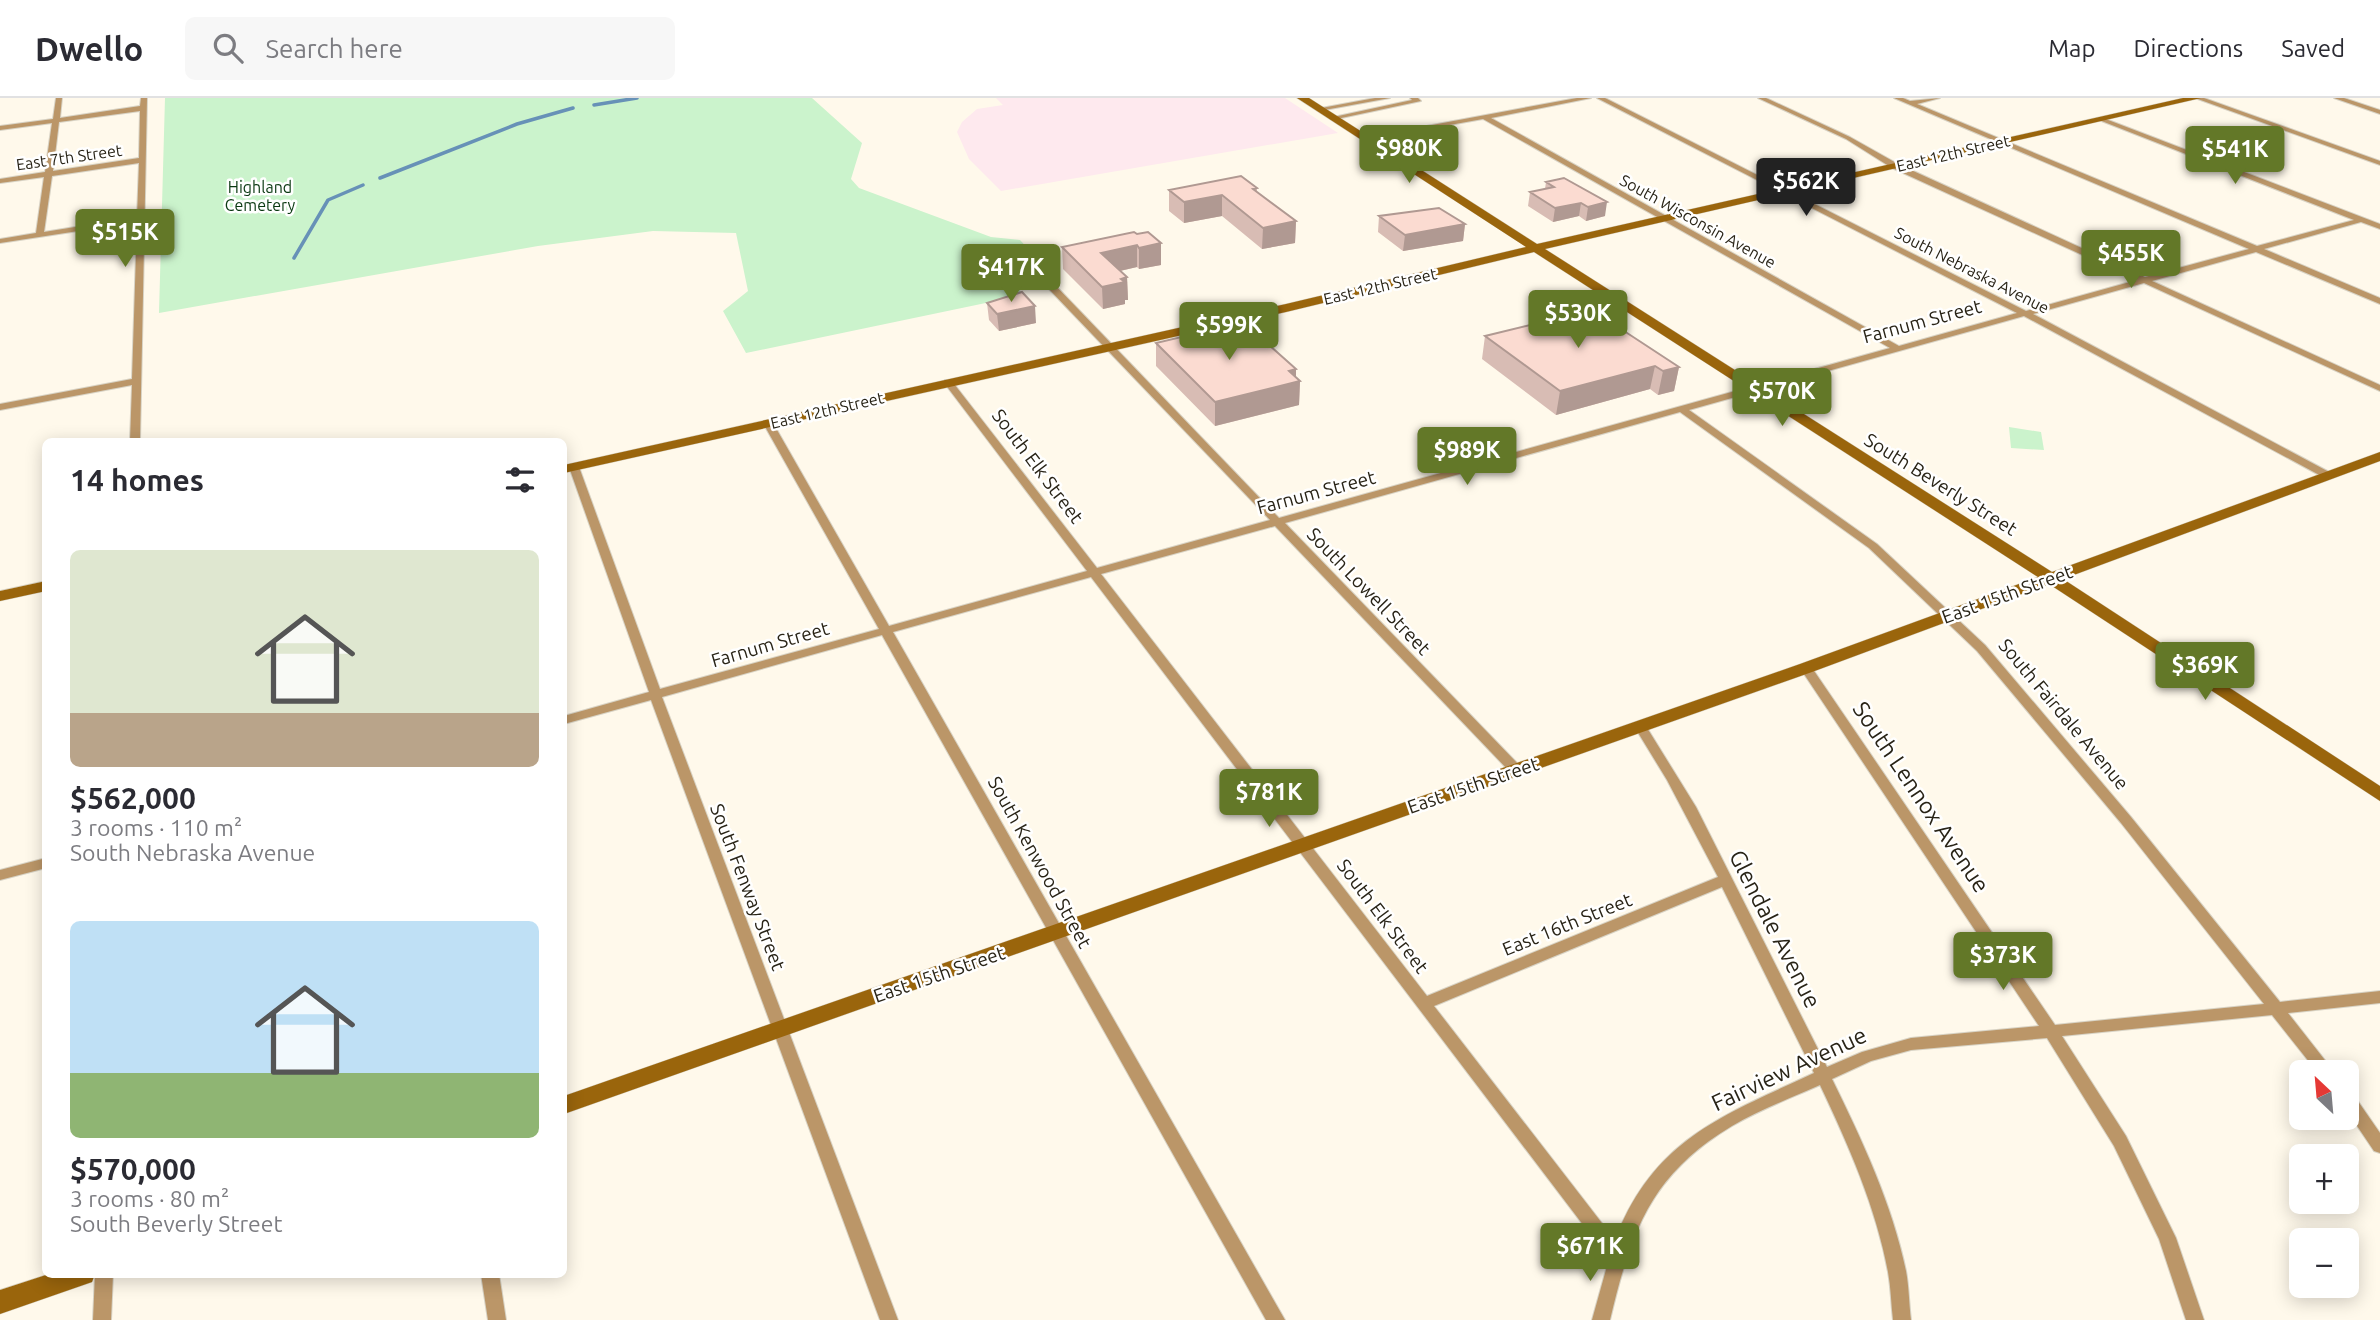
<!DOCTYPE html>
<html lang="en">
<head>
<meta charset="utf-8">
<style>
  body { margin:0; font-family:Ubuntu,sans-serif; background:#f7f7f7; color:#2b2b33; height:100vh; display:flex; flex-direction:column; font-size:26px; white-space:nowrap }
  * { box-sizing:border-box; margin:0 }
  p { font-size:23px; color:#7c7c81 }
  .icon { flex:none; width:38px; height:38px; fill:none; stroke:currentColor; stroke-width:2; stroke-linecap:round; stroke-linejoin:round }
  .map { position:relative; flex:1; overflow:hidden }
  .details { position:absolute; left:42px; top:340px; width:525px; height:840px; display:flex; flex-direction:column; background:#fff; border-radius:10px; box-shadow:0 4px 18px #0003 }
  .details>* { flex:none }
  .needle { width:46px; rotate:334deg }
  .tools { position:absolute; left:2289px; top:962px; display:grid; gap:14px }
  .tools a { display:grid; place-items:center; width:70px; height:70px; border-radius:10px; background:#fff; box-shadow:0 4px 18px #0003; font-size:35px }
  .price { position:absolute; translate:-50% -60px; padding:0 16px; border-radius:7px; background:#637828; color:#fff; font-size:23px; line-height:46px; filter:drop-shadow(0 2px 4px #0008) }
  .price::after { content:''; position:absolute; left:50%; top:42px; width:21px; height:16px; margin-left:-10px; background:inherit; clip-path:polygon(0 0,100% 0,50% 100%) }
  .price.current { background:#222; color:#fff }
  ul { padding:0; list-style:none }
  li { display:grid; align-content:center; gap:14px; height:371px; padding:0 28px }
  li span { display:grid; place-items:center; height:217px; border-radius:10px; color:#555 }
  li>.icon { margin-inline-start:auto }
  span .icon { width:126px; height:126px; fill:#fffc; stroke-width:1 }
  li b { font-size:30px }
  h2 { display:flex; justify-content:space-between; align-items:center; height:84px; padding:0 28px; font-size:30px }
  header { display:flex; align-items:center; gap:42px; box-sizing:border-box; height:98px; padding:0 35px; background:#fff; border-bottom:2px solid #e1e1e2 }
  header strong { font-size:33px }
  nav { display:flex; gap:38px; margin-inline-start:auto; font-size:24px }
  .search { width:490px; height:63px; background:#f7f7f7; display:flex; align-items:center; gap:18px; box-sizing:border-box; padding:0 24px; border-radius:10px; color:#7c7c81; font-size:26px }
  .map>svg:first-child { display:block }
  .education { fill:#fee9ee }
  .green { fill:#cbf3cc }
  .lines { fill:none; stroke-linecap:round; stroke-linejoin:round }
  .stream { stroke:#6791b7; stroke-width:3.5 }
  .street-casing { stroke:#d8d3c5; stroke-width:2 }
  .secondary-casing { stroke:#d8d3c5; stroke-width:1 }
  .street { fill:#bb9668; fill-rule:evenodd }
  .secondary { fill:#9a650c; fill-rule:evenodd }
  .wall { fill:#d8bcb4 }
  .shaded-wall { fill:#b09992 }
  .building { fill:#fbdbd1; stroke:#b09992; stroke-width:2 }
  .labels { text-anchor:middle; stroke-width:5; stroke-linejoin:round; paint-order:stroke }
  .far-street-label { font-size:16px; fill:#292417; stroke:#fff }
  .far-park-label { font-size:16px; fill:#0a3911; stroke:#fff }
  .street-label { font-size:19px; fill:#292417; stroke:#fff }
  .near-street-label { font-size:23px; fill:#292417; stroke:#fff }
</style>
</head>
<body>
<header>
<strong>Dwello</strong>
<div class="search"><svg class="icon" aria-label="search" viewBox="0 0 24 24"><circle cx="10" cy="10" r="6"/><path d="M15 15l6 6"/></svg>Search here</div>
<nav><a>Map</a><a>Directions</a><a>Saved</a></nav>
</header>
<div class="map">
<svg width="2380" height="1222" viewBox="0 0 2380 1222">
  <rect width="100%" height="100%" fill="#fff9eb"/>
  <path class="education" d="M996 0H1285L1338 35 1001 93 969 61 957 34 962 24 977 11 1003 7Z"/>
  <path class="green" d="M165 0H812L862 45 851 81 859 90 991 139 1020 142 1033 156 994 164 1024 197 746 255 723 213 748 193 736 135 653 133 538 148 159 215Z
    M2009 329 2041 334 2044 352 2011 350Z"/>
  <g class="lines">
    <path class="stream" d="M594 7 637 0
      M380 80 517 26 573 10
      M294 160 328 102 363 87"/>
    <g class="street-casing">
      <path id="street" d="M56 0H62L60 20 140 8 141 0H147L140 343H130L132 287 0 312V306L132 281 137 124 0 145V141L36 135 44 79 0 85V81L45 74 52 25 0 32V28L53 21ZM140 13 139 60 53 73 59 24ZM139 65 137 119 44 134 52 78Z
        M1375 0H1390L1319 13 1316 11Z
        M1410 0H1418L1421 3 1332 22 1329 20 1412 2Z
        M1577 0H1591L1491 20 1899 248 2017 215 1597 0H1605L2026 213 2137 182 1892 70 1846 41 1758 0H1766L1850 39 1898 66 2145 179 2249 151 1894 0H1903L1910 3 1940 0 1917 6 2257 148 2354 122 2099 22V20H2103L2380 126V131L2361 124 2264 151 2380 200V206L2256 154 2152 183 2380 287V293L2144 185 2033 216 2331 375V379H2323L2024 218 1689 312 1877 446 1985 547 2131 719 2280 904 2380 893V905L2288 915 2335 975H2318L2272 917 2062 938 2126 1038 2176 1140 2204 1222H2186L2159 1141 2114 1048 2047 940 1911 952 1871 963 1832 981C1862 1042 1892 1106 1906 1173 1909 1189 1909 1206 1911 1222H1893C1891 1206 1891 1190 1888 1174 1876 1109 1848 1046 1820 987 1791 1000 1759 1012 1732 1028 1650 1077 1631 1134 1610 1222H1592L1609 1161 1091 479 893 534 1285 1222H1266L882 537 662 599 898 1222H880L651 602 564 626V618L649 594 569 369 574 366 579 369 660 591 879 531 763 325 765 323H771L773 325 889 528 1087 473 945 286V282H951L1097 470 1270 422 1024 165V161H1030L1279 420 1890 250 1483 21 1366 42 1362 40ZM1680 314 1869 450 1977 553 2121 725 2264 906 2055 927 1810 567 1806 566 1800 570 2039 928 1911 940 1862 954 1827 969 1696 709 1644 625 1640 624 1634 628 1667 682 1718 779 1427 898 1101 476 1275 428 1511 675H1521L1522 672 1521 669 1285 425ZM1722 789 1814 975C1724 1017 1653 1041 1615 1142L1434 908Z
        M2195 0H2204L2380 63V67Z
        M2334 0H2344L2380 12V16Z
        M46 760V770L0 782V772Z
        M2347 995 2353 996 2380 1035V1055L2374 1053 2347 1013Z
        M95 1176H113L111 1222H93Z
        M481 1176H499L506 1222H488Z"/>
    </g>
    <g class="secondary-casing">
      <path id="secondary" d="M1297 0H1309L1537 146 2183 0H2201L1545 151 2052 474 2380 354V363L2063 481 2380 688V703L2049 486 1812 574 564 1016V998L1800 566 2038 479 1534 154 1286 214 564 375V367L1286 206 1526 149Z
        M46 483V493L0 503V493Z
        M49 1176H95L92 1184 0 1216V1192Z"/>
    </g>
    <use href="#street" class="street"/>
    <use href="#secondary" class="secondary"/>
  </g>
  <path class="wall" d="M1546 84 1605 118 1586 123 1579 118 1553 124 1528 108 1530 94 1545 91Z
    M1257 90V94L1296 123 1295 145 1262 151 1222 118 1184 125 1169 113V92Z
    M1379 118 1465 126 1463 143 1403 153 1378 134Z
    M1137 136 1161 167 1139 171 1137 169 1120 173 1127 179 1128 202H1125V206L1103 211 1063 171 1062 149Z
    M987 205 1036 225 999 233 989 222Z
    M1485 238 1679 269 1674 293 1658 297 1650 291 1556 317 1482 261Z
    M1251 239 1296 271V279L1300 283 1299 307 1215 328 1156 268V245Z"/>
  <path class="shaded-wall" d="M1222 97V118L1184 125V104Z
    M1607 104 1605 118 1586 123 1588 109Z
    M1581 105 1579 118 1553 124 1555 110Z
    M1296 123 1295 145 1262 151 1263 130Z
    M1465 126 1463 143 1403 153 1405 137Z
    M1161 145V167L1139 171V150Z
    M1137 147V169L1102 177 1101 155Z
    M1127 179 1128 202H1125V206L1103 211 1102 189 1121 181Z
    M1035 208 1036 225 999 233 997 216Z
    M1655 268 1650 291 1556 317 1560 293Z
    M1679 269 1674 293 1658 297 1663 273Z
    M1296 271V284L1300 283 1299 307 1215 328V304L1289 273Z"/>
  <path class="building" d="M1241 78 1257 90 1253 91 1296 123 1263 130 1222 97 1184 104 1169 92Z
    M1564 80 1607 104 1588 109 1581 105 1555 110 1530 94 1554 89 1546 84Z
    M1439 110 1465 126 1405 137 1379 118Z
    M1134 134 1137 136 1148 134 1161 145 1139 150 1137 147 1101 155 1127 179 1121 181 1125 184 1102 189 1062 149Z
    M1022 194 1035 208 997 216 987 205Z
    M1592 212 1679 269 1663 273 1655 268 1560 293 1485 238Z
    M1236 226 1251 239 1259 238 1296 271 1289 273 1300 283 1215 304 1156 245Z"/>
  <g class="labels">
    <g class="far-street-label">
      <text transform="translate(1953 55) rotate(-13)" y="6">East 12th Street</text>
      <text transform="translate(69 59) rotate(-8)" y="6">East 7th Street</text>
      <text transform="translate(1698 123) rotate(29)" y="6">South Wisconsin Avenue</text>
      <text transform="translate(1972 172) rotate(27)" y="6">South Nebraska Avenue</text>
      <text transform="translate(1380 188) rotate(-13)" y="6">East 12th Street</text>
      <text transform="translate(827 312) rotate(-13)" y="6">East 12th Street</text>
    </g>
    <g class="far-park-label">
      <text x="260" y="95">Highland<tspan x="260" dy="18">Cemetery</tspan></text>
    </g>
    <g class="street-label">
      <text transform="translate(1922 223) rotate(-15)" y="7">Farnum Street</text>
      <text transform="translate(1038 368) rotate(53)" y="7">South Elk Street</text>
      <text transform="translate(1941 386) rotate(32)" y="7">South Beverly Street</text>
      <text transform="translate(1316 394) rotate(-15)" y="7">Farnum Street</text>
      <text transform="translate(1369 493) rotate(46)" y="7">South Lowell Street</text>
      <text transform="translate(2007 496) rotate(-20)" y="7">East 15th Street</text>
      <text transform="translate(770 546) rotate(-16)" y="7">Farnum Street</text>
      <text transform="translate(2064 616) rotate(50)" y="7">South Fairdale Avenue</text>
      <text transform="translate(1473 687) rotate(-19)" y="7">East 15th Street</text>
      <text transform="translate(1040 764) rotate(61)" y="7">South Kenwood Street</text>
      <text transform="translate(748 789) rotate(69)" y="7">South Fenway Street</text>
      <text transform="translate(1383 818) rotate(53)" y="7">South Elk Street</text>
      <text transform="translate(1567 826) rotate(-22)" y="7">East 16th Street</text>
      <text transform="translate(939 876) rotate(-19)" y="7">East 15th Street</text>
    </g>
    <g class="near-street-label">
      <text transform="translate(1921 699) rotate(56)" y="8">South Lennox Avenue</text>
      <text transform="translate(1775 831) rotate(63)" y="8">Glendale Avenue</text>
      <text transform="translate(1789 971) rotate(-25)" y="8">Fairview Avenue</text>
    </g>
  </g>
</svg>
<div class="tools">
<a><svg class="needle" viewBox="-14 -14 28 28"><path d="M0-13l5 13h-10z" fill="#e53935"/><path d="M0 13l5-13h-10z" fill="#7c7c81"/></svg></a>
<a>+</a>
<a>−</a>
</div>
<b class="price" style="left:1409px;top:87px">$980K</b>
<b class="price" style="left:2235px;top:88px">$541K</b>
<b class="price current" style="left:1806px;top:120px">$562K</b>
<b class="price" style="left:125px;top:171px">$515K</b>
<b class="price" style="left:2131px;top:192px">$455K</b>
<b class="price" style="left:1011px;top:206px">$417K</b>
<b class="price" style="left:1578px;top:252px">$530K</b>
<b class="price" style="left:1229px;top:264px">$599K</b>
<b class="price" style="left:1782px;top:330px">$570K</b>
<b class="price" style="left:1467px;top:389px">$989K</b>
<b class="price" style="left:2205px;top:604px">$369K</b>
<b class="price" style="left:1269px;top:731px">$781K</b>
<b class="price" style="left:2003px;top:894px">$373K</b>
<b class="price" style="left:1590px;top:1185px">$671K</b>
<section class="details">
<h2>14 homes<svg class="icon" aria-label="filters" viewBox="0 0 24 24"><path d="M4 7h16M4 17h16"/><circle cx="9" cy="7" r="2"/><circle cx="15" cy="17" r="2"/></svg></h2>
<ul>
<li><span style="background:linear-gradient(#dfe7d0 75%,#b9a48a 0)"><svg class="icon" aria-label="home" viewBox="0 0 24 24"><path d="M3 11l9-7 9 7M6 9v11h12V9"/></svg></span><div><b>$562,000</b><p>3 rooms · 110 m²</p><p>South Nebraska Avenue</p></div></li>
<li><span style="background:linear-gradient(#bfe0f5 70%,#8fb573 0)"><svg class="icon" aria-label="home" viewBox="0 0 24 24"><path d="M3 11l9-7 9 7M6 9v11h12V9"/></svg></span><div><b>$570,000</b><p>3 rooms · 80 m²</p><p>South Beverly Street</p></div></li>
</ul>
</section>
</div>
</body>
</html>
